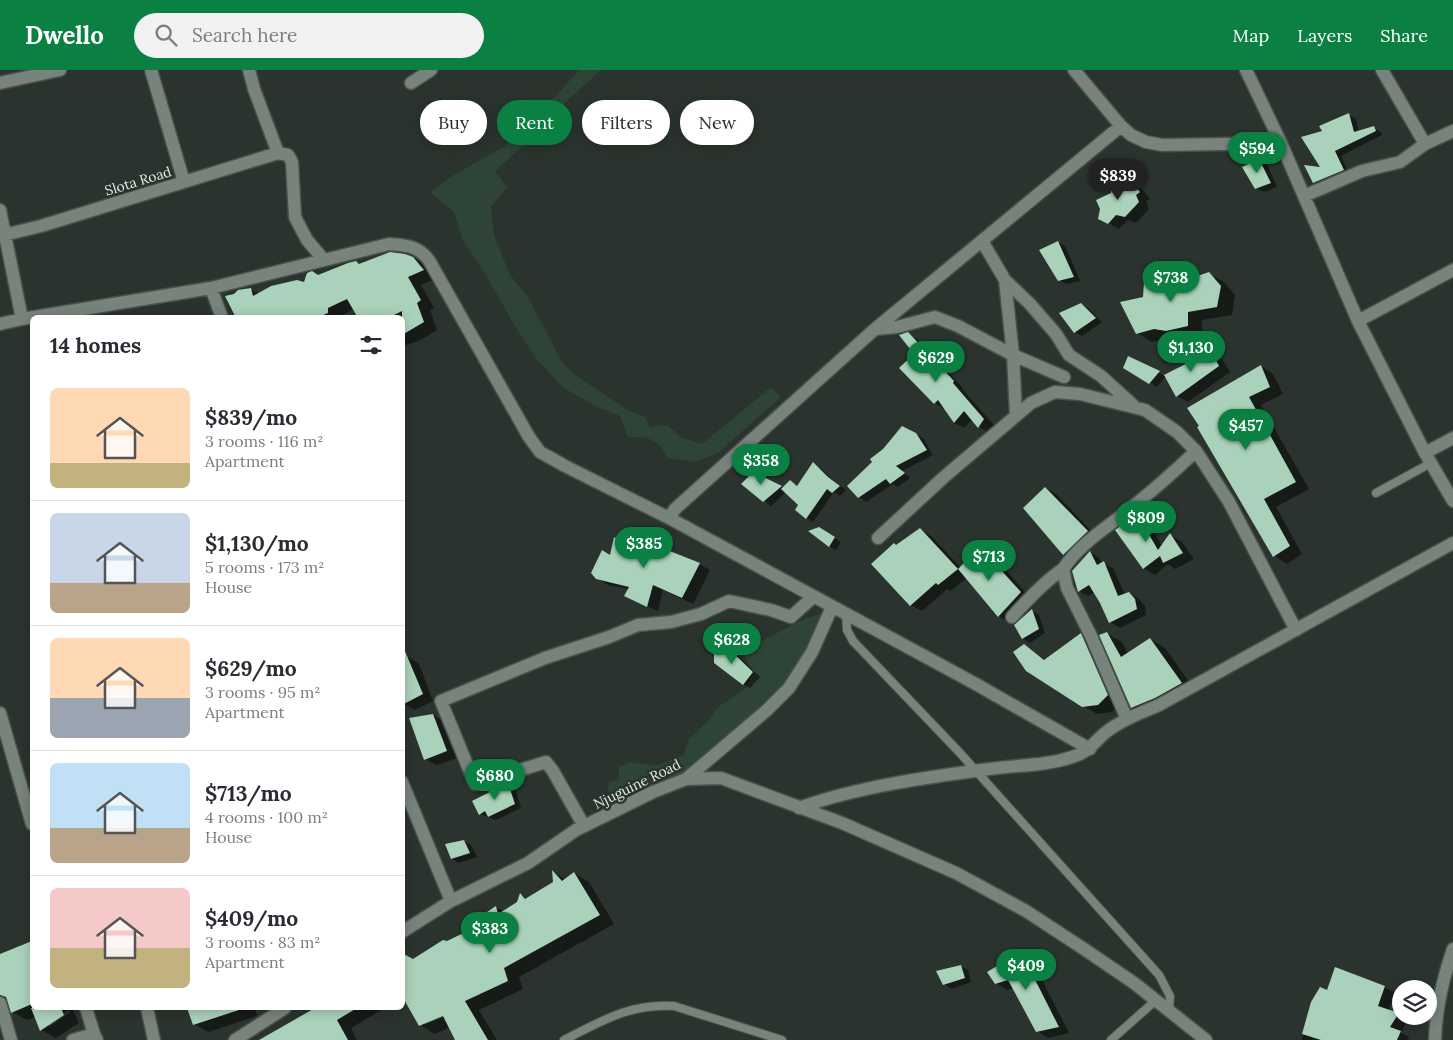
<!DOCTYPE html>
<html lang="en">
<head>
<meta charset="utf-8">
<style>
  body { margin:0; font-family:Lora,serif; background:#f2f2f3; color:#2b2b33; height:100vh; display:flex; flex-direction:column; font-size:19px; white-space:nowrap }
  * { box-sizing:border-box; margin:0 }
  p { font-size:16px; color:#7c7c81 }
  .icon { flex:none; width:28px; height:28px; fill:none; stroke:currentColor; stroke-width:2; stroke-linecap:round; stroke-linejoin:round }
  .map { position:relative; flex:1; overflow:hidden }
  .side { position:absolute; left:30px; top:245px; width:375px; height:695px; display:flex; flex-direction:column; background:#fff; border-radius:8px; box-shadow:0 2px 12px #0003 }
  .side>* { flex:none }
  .banner { position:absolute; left:420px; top:30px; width:475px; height:45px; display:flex; gap:10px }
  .fabs { position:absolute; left:1392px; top:910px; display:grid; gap:10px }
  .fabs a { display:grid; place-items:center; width:45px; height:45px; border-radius:50%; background:#fff; box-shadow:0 2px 12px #0003; font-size:25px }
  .price { position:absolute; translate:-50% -42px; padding:0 11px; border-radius:18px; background:#0b8043; color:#fff; font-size:16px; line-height:32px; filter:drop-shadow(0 1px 2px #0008) }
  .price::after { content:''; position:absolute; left:50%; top:30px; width:15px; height:11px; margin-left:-8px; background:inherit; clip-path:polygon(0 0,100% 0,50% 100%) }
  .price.on { background:#222; color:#fff }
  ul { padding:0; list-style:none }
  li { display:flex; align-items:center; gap:15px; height:125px; padding:0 20px }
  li+li { border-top:1px solid #e1e1e2 }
  li span { display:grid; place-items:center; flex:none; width:140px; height:100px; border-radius:8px; color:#555 }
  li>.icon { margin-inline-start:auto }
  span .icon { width:60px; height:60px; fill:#fffc; stroke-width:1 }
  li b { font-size:21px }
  h2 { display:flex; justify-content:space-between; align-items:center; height:60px; padding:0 20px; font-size:21px }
  .pill { padding:0 18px; border-radius:22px; background:#fff; box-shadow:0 2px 12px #0003; font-size:18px; line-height:45px }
  .pill.on { background:#0b8043; color:#fff }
  header { display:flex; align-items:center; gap:30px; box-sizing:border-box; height:70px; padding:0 25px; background:#0b8043; color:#fff }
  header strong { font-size:24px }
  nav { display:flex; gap:28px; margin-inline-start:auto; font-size:18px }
  .search { width:350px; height:45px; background:#f2f2f3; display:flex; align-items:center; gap:12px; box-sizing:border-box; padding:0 18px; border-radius:28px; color:#7c7c81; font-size:19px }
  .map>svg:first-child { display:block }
  .green { fill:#2d4436 }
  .shadow { fill:#0007; fill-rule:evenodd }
  .building { fill:#aad1b9 }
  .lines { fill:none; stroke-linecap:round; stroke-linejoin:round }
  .lane-casing { stroke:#48514b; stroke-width:10 }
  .street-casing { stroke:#48514b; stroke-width:15 }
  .secondary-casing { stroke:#48514b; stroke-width:15 }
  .lane { stroke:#78837c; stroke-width:8 }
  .street { stroke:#78837c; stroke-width:12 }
  .secondary { stroke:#78837c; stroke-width:12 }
  .labels { text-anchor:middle; stroke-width:5; stroke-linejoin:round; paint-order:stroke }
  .street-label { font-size:14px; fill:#e3e9e5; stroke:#2a332d }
</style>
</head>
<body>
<header>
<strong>Dwello</strong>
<div class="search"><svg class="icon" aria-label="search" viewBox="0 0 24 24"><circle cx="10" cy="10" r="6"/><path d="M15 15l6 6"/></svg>Search here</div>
<nav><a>Map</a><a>Layers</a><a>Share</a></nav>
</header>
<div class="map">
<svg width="1453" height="970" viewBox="0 0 1453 970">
  <rect width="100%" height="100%" fill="#2a332d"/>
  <path class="green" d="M577 0H601L570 28 535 65 495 101 507 117 491 137 494 165 510 205 528 227 562 292 574 304 629 341 645 347 650 357 667 355 682 368 702 374 771 317 781 327 718 383 695 392 667 388C658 368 648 367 628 367L620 346 597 337 564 318 536 289 512 251 487 207 462 169 454 142 430 122 457 103 505 76 556 26 578 1Z
    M820 544 812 582 789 618 686 709 612 743 607 713 619 710V697L629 692 655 696 684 685 688 670 708 651 718 637 747 617 753 602 742 581 804 549Z"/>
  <path class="shadow" d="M1349 45 1356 49 1359 62 1374 58 1381 62 1382 65 1341 86 1349 104 1321 117 1314 112 1322 99 1323 61Z
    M1259 90 1267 94 1277 117 1264 122 1256 118Z
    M1121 109 1141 118 1150 129 1146 131 1149 139 1136 153 1128 150 1119 159 1099 148Z
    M1058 172 1065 176 1080 211 1066 214 1059 210Z
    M413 188 427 196 437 208 421 215 434 238 430 240 437 260 419 271 402 276V248H359L354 239 341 246V248H238L250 219 259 224 305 214 356 192 360 194Z
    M1209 204 1224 212 1235 225 1232 245 1202 250V264L1182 268 1170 267 1152 272 1137 263 1144 228 1158 205 1176 215Z
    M1081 234 1088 238 1102 252 1082 266 1075 262Z
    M908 264 918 270 963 318 962 319 994 355 989 363 979 357 972 349 964 358 954 353 945 339 935 333 901 298 916 284Z
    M1211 282 1222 289 1230 302 1188 332 1177 326 1166 306 1157 317 1124 297 1129 287 1165 306Z
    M1261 296 1273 304 1283 324 1261 335 1309 419 1276 437 1302 484 1287 494 1274 486 1198 358Z
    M902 357 923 368 933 385 902 401 910 408 898 417 893 414 866 432 859 427 849 416 874 392Z
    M813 394 820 398 836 413 846 420 840 426 834 422 813 452 806 448 800 435 786 422 771 436 743 414 754 404 783 418 790 412 798 416Z
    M1046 418 1057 425 1098 468 1075 490 1064 484 1025 438Z
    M1137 445 1148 451 1162 476 1170 465 1181 471 1194 489 1175 499 1168 494 1155 505 1143 498Z
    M819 458 841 472 836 480 829 476Z
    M920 460 931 466 961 498 981 478 992 484 1031 529 1010 553 999 546 967 508 950 521 947 519 922 541 911 535 897 476Z
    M646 478 699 494 710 500 693 534 663 520 658 541 636 531 629 519 608 515 597 508 611 487Z
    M1090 482 1099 488 1102 493 1113 498 1125 525 1129 523 1139 529 1145 536 1146 545 1120 558 1110 552 1095 522 1088 526 1079 521Z
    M1032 541 1039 545 1045 563 1030 573 1023 569 1016 555Z
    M1106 563 1122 572 1128 584 1150 569 1165 578 1196 622 1171 636 1147 646 1132 637Z
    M1081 565 1095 573 1121 633 1112 642 1097 644 1083 636 1024 575 1046 590Z
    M727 578 734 582 760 607 750 618 743 614Z
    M408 587 419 594 433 631 415 640 404 634 402 590Z
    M433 645 444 651 458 688 436 695 425 689Z
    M508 714 515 718 521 738 496 750 480 744Z
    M464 771 471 775 477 787 459 793 452 789Z
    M553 802 566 810 574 803 589 812 614 854 519 907 523 919 479 940 497 970H456L450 957 435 964 420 955 413 891 480 857 496 837 504 842 518 833 521 825 527 829 554 813ZM448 943 449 945 426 954V951Z
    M32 873V938H72L79 953 56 968 41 960 36 947 27 950 12 942 10 936 0 952V885ZM69 940 70 942 49 957V954Z
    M1021 883 1032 890 1069 963 1048 968 1037 961 1014 918 1007 920 996 913Z
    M960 896 968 900 971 912 951 919 944 914Z
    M1384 917 1395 923 1388 941 1408 950 1401 963 1409 967 1408 970H1302L1312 932 1328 922Z
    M188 938H255L257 946 209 962 194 954Z
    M318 938H385L351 958 357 970H261Z"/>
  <path class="building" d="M1349 43 1354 62 1374 56 1376 61 1335 81 1344 100 1313 113 1304 95 1320 97 1301 67 1322 61 1319 56Z
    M1259 89 1271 113 1255 119 1242 97Z
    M1121 107 1127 114 1130 110 1140 122 1136 125 1139 132 1125 147 1116 145 1108 154 1098 149 1100 139 1096 130 1111 123V115Z
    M1058 171 1074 207 1058 211 1039 180Z
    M390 182 405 184 413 187 424 200 408 207 421 230 417 233 424 252 402 265V241L388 248H358L347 229 328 238V243L316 248H236L225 226 234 224 238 220 251 218 253 226 271 216 297 210 304 212 307 203 312 201 318 205 348 193 356 191 359 194Z
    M1209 202 1221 216 1217 237 1188 242V256L1166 261 1154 259 1136 264 1120 232 1143 227 1144 212 1158 203 1159 211 1169 209 1174 214Z
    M1081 233 1096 248 1074 263 1059 243Z
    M908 262 954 311 953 313 984 349 978 358 964 341 954 353 938 330 934 334 899 298 914 284 899 265Z
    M1211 281 1219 296 1176 327 1164 305Z
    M1128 286 1160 301 1149 314 1123 298Z
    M1261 295 1270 317 1249 327 1296 412 1264 429 1290 476 1273 487 1197 357 1199 356 1187 338Z
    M902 356 916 363 927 380 896 396 905 403 890 414 886 409 858 428 847 416 872 392 870 389 883 379Z
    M813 392 828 407 840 416 832 423 827 419 806 449 795 440 798 435 781 419 790 410 797 416Z
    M753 402 782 416 763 432 741 414Z
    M1045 417 1088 461 1063 485 1023 438Z
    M1137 444 1158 480 1170 463 1183 483 1163 493 1160 486 1143 499 1115 460Z
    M819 457 835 467 829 477 808 461Z
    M920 458 958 499 938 515 936 513 910 536 871 494 894 473 896 475Z
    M624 464 645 476 647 472 700 493 682 528 653 515 647 537 624 526 629 517 596 509 591 503 602 480 610 485 614 467 620 470Z
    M980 477 1021 522 998 547 958 499Z
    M1090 481 1097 495 1104 491 1118 526 1129 522 1135 529 1137 539 1109 553 1100 533 1089 515 1078 522 1072 501Z
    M1032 539 1039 559 1022 569 1014 555Z
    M1107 562 1121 587 1150 568 1182 613 1155 628 1131 638 1099 565Z
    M1081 563 1108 625 1098 635 1082 637 1026 601 1013 582 1024 574 1044 590Z
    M402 574 423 624 402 635Z
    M727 577 753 602 743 615 714 593V578Z
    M433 644 447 681 424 690 409 648Z
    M508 713 515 734 488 747 485 741 479 745 472 731Z
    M464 770 470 783 451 789 445 774Z
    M552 800 562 811 574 802 600 845 504 898 508 911 465 931 488 970H455L443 946 419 956 402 926V883L413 889 443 870 447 871 478 856 475 850 496 836 498 844 517 832 520 823 525 829 553 812Z
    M32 871V934L11 943 6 927 0 925V884Z
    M1021 882 1059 957 1036 962 1008 910 995 914 987 902Z
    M961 895 965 908 943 915 936 901Z
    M1335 897 1385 916 1378 936 1399 943 1390 957 1401 961 1397 970H1321L1302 964 1311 932 1320 917 1327 920Z
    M31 938H61L64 945 40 961Z
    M187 938H239V940L193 955Z
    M315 938H357L337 950 348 970H259Z"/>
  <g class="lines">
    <g class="lane-casing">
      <path id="lane" d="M1376 423 1431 393
        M846 544 847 560 853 571 960 683 1159 905 1170 926 1169 941
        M564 970C602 951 630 933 674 936L782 970
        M1111 970 1155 931"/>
    </g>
    <g class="street-casing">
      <path id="street" d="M151 0 184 112
        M249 0 254 19 278 83
        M1074 0 1121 56 1131 65 1146 72 1162 75 1281 73 1358 251 1425 383 1453 431
        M1246 0 1281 73
        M1382 0 1425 74
        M0 13 60 0
        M411 13 431 0
        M278 83 288 85 292 92 295 147 307 170 324 190
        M1304 126 1362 101 1400 92 1425 74 1453 61
        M0 140 22 249
        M0 166 41 156 278 83
        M982 171 1005 210 1013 285 1016 345
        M1005 210 1030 234 1056 264 1069 285 1101 306 1134 336
        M211 218 222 248
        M1358 251 1453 200
        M0 254 22 249 211 218 389 174C406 175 420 176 430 192L529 367 540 382 565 396 669 448
        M875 259 897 257 935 247 958 256 1013 285 1064 307
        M1425 383 1453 368
        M878 468 944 407 1031 333 1055 322 1080 324 1145 340 1177 362 1196 381 1229 432 1296 560
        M1012 547C1028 529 1044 512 1063 499
        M0 643 32 754
        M1127 649 1091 566 1067 518 1063 499C1080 474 1103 460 1126 442 1150 423 1174 402 1196 381
        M1090 679 974 613 669 448 675 439 875 259 1121 56
        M686 709 721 708 842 753 956 803 1026 841 1084 879 1134 913 1206 970
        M402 712 451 831
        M799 738C856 717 928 707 989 699 1017 695 1045 696 1072 687 1089 682 1093 673 1105 663 1121 650 1141 643 1159 635L1453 473
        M584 756 553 701 546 692 475 714 441 631 545 588 609 567 638 555 671 552 701 544 729 531 771 540 791 547 813 527
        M402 862 451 831 528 793 576 760 653 722 686 709 767 640 789 618 812 582 832 537
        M0 933 11 970
        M86 938 94 964 97 970
        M147 938 154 970
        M73 970 94 964
        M235 970 285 938"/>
    </g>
    <g class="secondary-casing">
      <path id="secondary" d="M1435 970C1436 939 1443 908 1453 879"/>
    </g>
    <use href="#lane" class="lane"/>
    <use href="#street" class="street"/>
    <use href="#secondary" class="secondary"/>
  </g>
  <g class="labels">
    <g class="street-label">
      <text transform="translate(138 111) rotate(-17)" y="5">Slota Road</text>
      <text transform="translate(637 714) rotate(-26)" y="5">Njuguine Road</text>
    </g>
  </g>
</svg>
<div class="fabs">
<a><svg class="icon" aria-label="layers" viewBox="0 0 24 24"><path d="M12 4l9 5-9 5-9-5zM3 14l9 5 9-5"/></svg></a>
</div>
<b class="price" style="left:1257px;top:104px">$594</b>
<b class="price on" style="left:1118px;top:131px">$839</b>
<b class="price" style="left:1171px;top:233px">$738</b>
<b class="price" style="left:1191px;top:303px">$1,130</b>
<b class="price" style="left:936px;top:313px">$629</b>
<b class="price" style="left:1246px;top:381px">$457</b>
<b class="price" style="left:761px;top:416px">$358</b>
<b class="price" style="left:1146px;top:473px">$809</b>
<b class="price" style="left:644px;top:499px">$385</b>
<b class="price" style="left:989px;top:512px">$713</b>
<b class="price" style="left:732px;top:595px">$628</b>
<b class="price" style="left:495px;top:731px">$680</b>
<b class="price" style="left:490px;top:884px">$383</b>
<b class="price" style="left:1026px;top:921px">$409</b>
<div class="banner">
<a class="pill">Buy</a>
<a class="pill on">Rent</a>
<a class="pill">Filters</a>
<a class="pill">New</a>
</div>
<section class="side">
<h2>14 homes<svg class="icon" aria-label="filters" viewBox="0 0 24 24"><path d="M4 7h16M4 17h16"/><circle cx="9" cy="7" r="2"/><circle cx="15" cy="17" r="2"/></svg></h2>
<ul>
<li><span style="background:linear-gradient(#ffd9b3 75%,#c2b280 0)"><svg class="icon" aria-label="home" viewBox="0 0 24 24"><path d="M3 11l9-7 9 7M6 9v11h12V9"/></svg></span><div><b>$839/mo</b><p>3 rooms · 116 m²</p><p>Apartment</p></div></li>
<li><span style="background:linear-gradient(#c9d6e8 70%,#b9a48a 0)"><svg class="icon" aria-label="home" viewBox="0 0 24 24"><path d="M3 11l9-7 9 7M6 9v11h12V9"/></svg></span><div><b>$1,130/mo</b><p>5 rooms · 173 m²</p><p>House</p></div></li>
<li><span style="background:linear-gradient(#ffd9b3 60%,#9aa5b1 0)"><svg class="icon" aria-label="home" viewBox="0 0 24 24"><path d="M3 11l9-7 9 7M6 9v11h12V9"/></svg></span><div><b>$629/mo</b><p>3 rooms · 95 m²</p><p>Apartment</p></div></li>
<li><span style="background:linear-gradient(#bfe0f5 65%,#b9a48a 0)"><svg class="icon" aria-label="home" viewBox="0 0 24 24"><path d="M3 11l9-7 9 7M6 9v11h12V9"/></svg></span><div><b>$713/mo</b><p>4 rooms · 100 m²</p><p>House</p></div></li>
<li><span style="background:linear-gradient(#f6c9c9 60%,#c2b280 0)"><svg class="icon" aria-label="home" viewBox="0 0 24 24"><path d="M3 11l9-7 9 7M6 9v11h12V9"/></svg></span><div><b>$409/mo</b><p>3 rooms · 83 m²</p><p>Apartment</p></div></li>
</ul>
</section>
</div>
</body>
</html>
